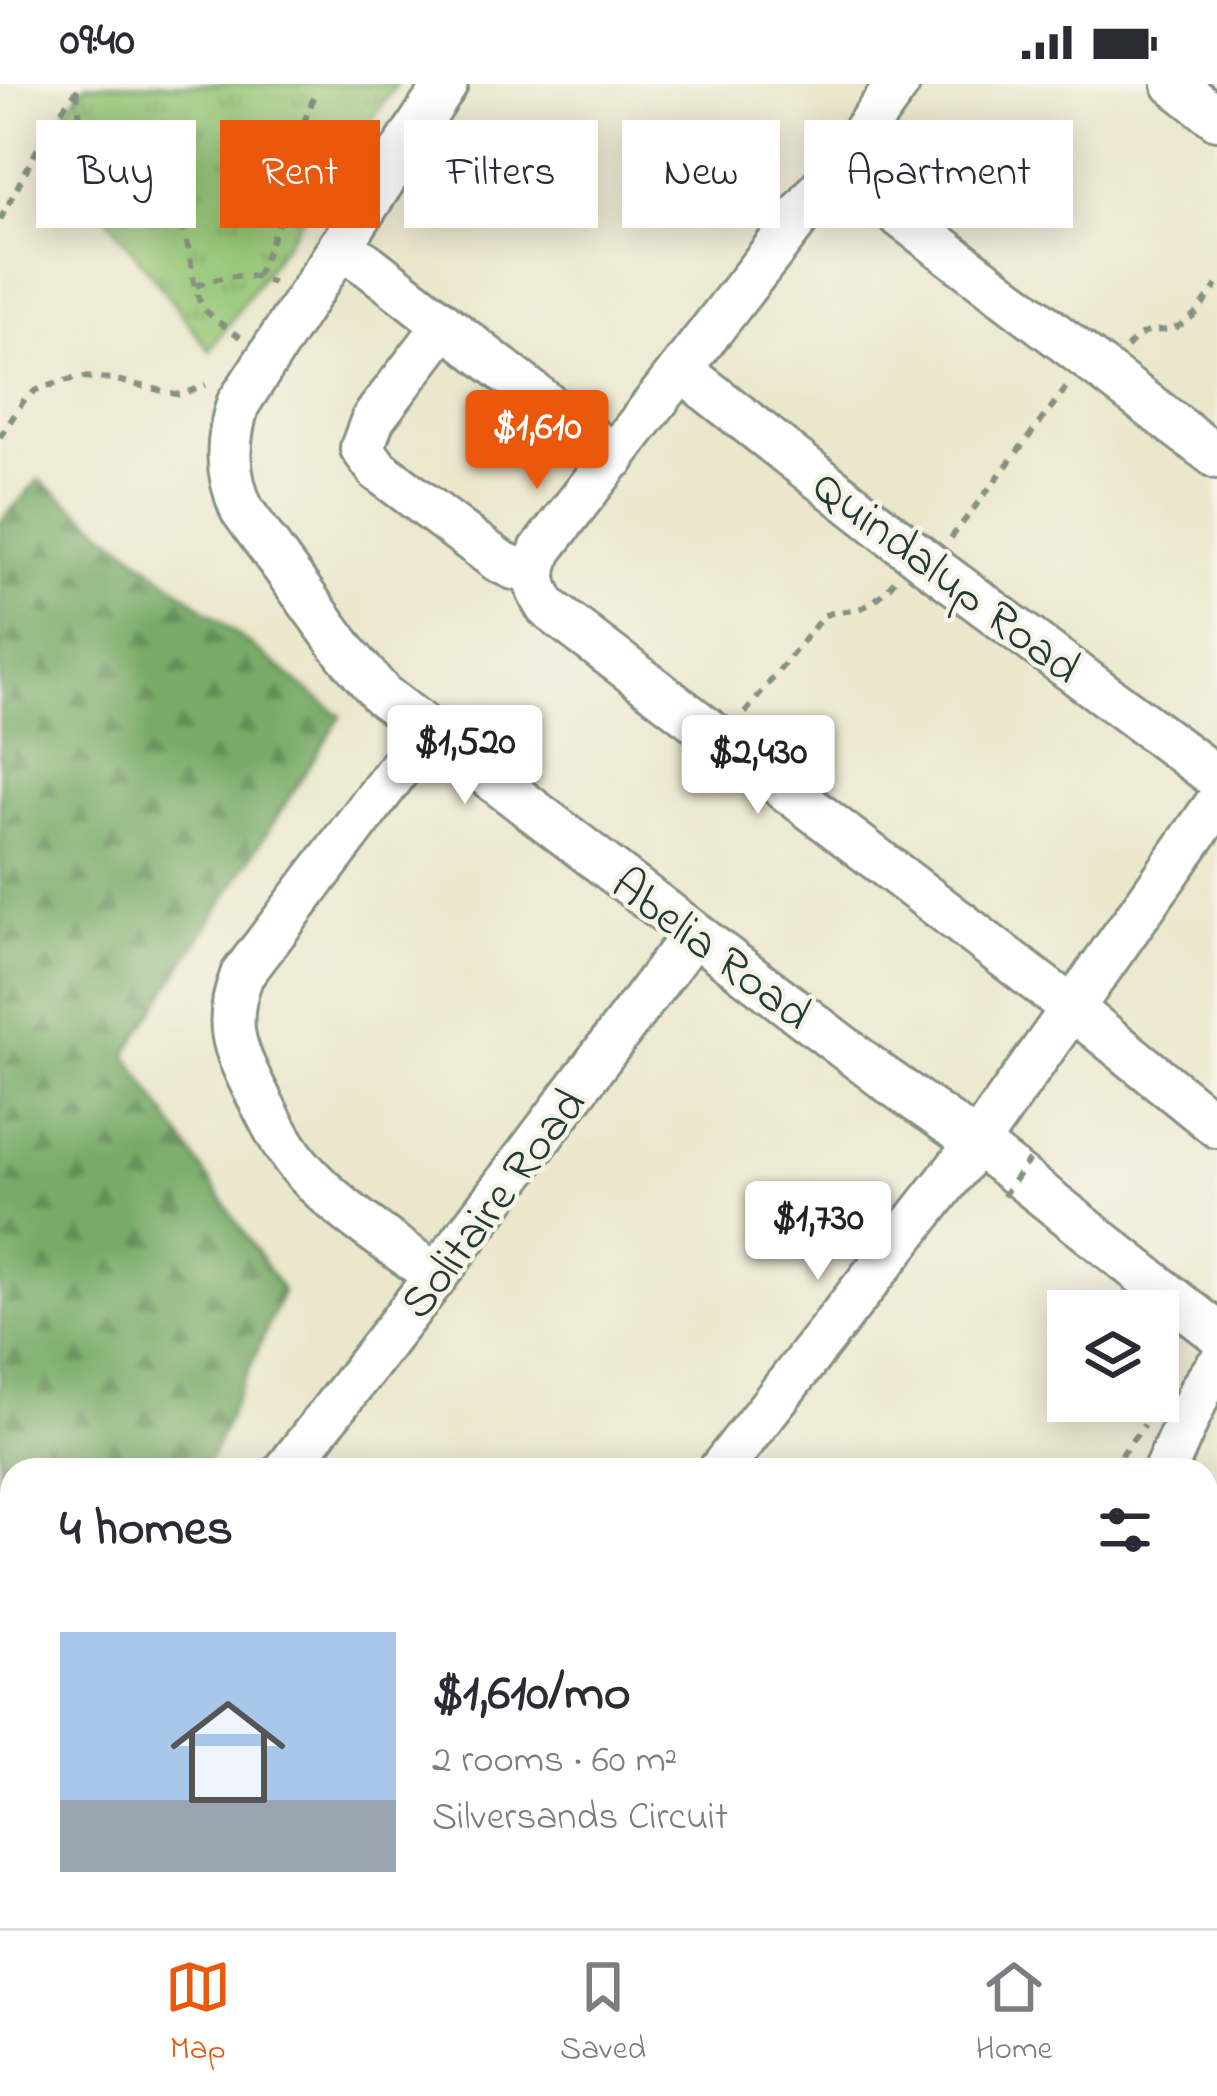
<!DOCTYPE html>
<html lang="en">
<head>
<meta charset="utf-8">
<style>
  body { margin:0; font-family:"Indie Flower",sans-serif; background:#f7f7f7; color:#2b2b33; height:100vh; display:flex; flex-direction:column; font-size:45px; white-space:nowrap }
  * { box-sizing:border-box; margin:0 }
  p { font-size:39px; color:#7c7c81 }
  .icon { flex:none; width:66px; height:66px; fill:none; stroke:currentColor; stroke-width:2; stroke-linecap:round; stroke-linejoin:round }
  .map { position:relative; flex:1; overflow:hidden }
  .drawer { position:absolute; left:0px; top:1374px; width:1218px; height:471px; display:flex; flex-direction:column; background:#fff; border-radius:36px 36px 0 0; box-shadow:0 6px 30px #0003 }
  .drawer>* { flex:none }
  .guide { position:absolute; left:36px; top:36px; width:1146px; height:108px; display:flex; gap:24px }
  .buttons { position:absolute; left:1047px; top:1206px; display:grid; gap:24px }
  .buttons a { display:grid; place-items:center; width:132px; height:132px; border-radius:0px; background:#fff; box-shadow:0 6px 30px #0003; font-size:60px }
  .price { position:absolute; translate:-50% -102px; padding:0 27px; border-radius:12px; background:#fff; color:#222; font-size:39px; line-height:78px; filter:drop-shadow(0 3px 6px #0008) }
  .price::after { content:''; position:absolute; left:50%; top:72px; width:36px; height:27px; margin-left:-18px; background:inherit; clip-path:polygon(0 0,100% 0,50% 100%) }
  .price.selected { background:#ea580c; color:#fff }
  ul { padding:0; list-style:none }
  li { display:flex; align-items:center; gap:36px; height:300px; padding:0 60px }
  li+li { border-top:3px solid #e1e1e2 }
  li span { display:grid; place-items:center; flex:none; width:336px; height:240px; border-radius:0px; color:#555 }
  li>.icon { margin-inline-start:auto }
  span .icon { width:144px; height:144px; fill:#fffc; stroke-width:1 }
  li b { font-size:51px }
  h2 { display:flex; justify-content:space-between; align-items:center; height:144px; padding:0 60px; font-size:51px }
  .pill { padding:0 42px; border-radius:0px; background:#fff; box-shadow:0 6px 30px #0003; font-size:42px; line-height:108px }
  .pill.selected { background:#ea580c; color:#fff }
  .status { display:flex; justify-content:space-between; align-items:center; height:84px; padding:0 60px; background:#fff; direction:ltr }
  .status svg { height:33px; fill:currentColor }
  .menu { display:flex; justify-content:space-around; align-items:center; height:168px; border-top:3px solid #e1e1e2; background:#fff; font-size:33px; color:#7c7c81 }
  .menu a { display:grid; justify-items:center; gap:6px }
  .menu .selected { color:#ea580c }
  .map>svg:first-child { display:block }
  .forest { fill:url(#forest-firs); stroke:#4c744e; stroke-width:3 }
  .park { fill:url(#park-tufts); stroke:#5a8255; stroke-width:3 }
  .lines { fill:none; stroke-linecap:round; stroke-linejoin:round }
  .minor-casing { stroke:#869280; stroke-width:48 }
  .path { stroke:#869280; stroke-width:6; stroke-dasharray:9 9; stroke-linecap:butt }
  .minor { stroke:#fff; stroke-width:42 }
  .path-bridge { stroke:#869280; stroke-width:6; stroke-dasharray:9 9; stroke-linecap:butt }
  .labels { text-anchor:middle; stroke-width:9; stroke-linejoin:round; paint-order:stroke }
  .street-label { font-size:48px; fill:#1f3d34; stroke:#f7f3e8 }
</style>
</head>
<body>
<div class="status"><b>09:40</b><svg viewBox="0 0 49 12"><path d="M0 12V9h3v3zM5 12V6h3v6zM10 12V3h3v9zM15 12V0h3v12zM26 1h20v11H26zM47 4h2v5h-2z"/></svg></div>
<div class="map">
<svg width="1217" height="1844" viewBox="0 0 1217 1844">
  <defs>
    <pattern id="forest-firs" width="22" height="20" patternUnits="userSpaceOnUse" patternTransform="scale(3)"><rect width="22" height="20" fill="#78ab67"/><path d="M5 1l3.5 6h-7zM16 11l3.5 6h-7z" fill="#628c56"/></pattern>
    <pattern id="park-tufts" width="24" height="20" patternUnits="userSpaceOnUse" patternTransform="scale(3)"><rect width="24" height="20" fill="#95c676"/><path d="M3 7l-1-3M5 7V3M7 7l1-3M15 17l-1-3M17 17v-4M19 17l1-3" fill="none" stroke="#79a262"/></pattern>
  </defs>
  <rect width="100%" height="100%" fill="#f7f3e8"/>
  <filter id="ink" filterUnits="userSpaceOnUse"><feTurbulence type="fractalNoise" baseFrequency=".00833" numOctaves="2"/><feDisplacementMap in="SourceGraphic" scale="24" xChannelSelector="R" yChannelSelector="G"/><feConvolveMatrix kernelMatrix="1 2 1 2 8 2 1 2 1" color-interpolation-filters="sRGB"/></filter>
  <filter id="wash" filterUnits="userSpaceOnUse"><feTurbulence type="fractalNoise" baseFrequency=".004" numOctaves="4" result="noise"/><feDisplacementMap in="SourceGraphic" scale="48" xChannelSelector="R" yChannelSelector="G"/><feGaussianBlur stdDeviation="2.7" result="paint"/><feColorMatrix in="noise" values="0 0 0 0 0 0 0 0 0 0 0 0 0 0 0 0 0 1.4 0 .05"/><feComposite in="paint" operator="in"/></filter>
  <g filter="url(#wash)">
    <rect width="100%" height="100%" fill="#ece7cc"/>
    <path class="forest" d="M39 396 341 632 126 970 283 1208 205 1386H12V1833H304L309 1844H0V438Z"/>
    <path class="park" d="M86 0H397L210 267 46 54Z"/>
  </g>
  <g filter="url(#ink)">
    <g class="lines">
      <g class="minor-casing">
        <path id="minor" d="M446 0 238 320C226 358 226 389 242 426L346 569 382 611 884 994 977 1059 1217 1249
          M898 0 837 84 541 466C532 489 533 502 547 523L1073 925 1217 1042
          M1174 0 1217 34
          M837 84 1217 373
          M340 162 368 181 615 373
          M444 242 373 335 362 364 378 386 499 477 514 484 533 486
          M681 286 930 481 1217 694
          M428 646 242 891C224 938 233 963 255 1006 268 1031 280 1058 298 1080 335 1125 390 1157 436 1192
          M286 1386 436 1192 694 849
          M720 1386 977 1059 1217 719
          M1165 1386 1201 1305 1217 1283
          M439 1833 445 1844
          M813 1844 822 1833
          M1214 1844 1217 1841"/>
      </g>
      <path class="path" d="M77 7C83 75 85 78 143 111 157 119 170 128 179 141 195 164 188 199 203 223 211 235 229 244 240 253
        M0 136 50 41 82 0
        M257 192 282 130 288 72 295 61 314 13
        M196 202C223 192 247 187 273 199
        M1127 264C1150 236 1159 254 1182 240 1197 232 1207 214 1217 201
        M0 353 25 315 36 306 68 296 81 293 112 295 180 311 206 301
        M951 454 1067 303
        M745 629 823 532C834 527 843 528 854 526 870 523 885 509 895 496
        M1110 1386 1144 1341
        M757 1844 765 1833"/>
      <use href="#minor" class="minor"/>
      <path class="path-bridge" d="M1003 1112 1029 1076"/>
    </g>
  </g>
  <g class="labels">
    <g class="street-label">
      <text transform="translate(948 491) rotate(37)" y="17">Quindalup Road</text>
      <text transform="translate(713 863) rotate(37)" y="17">Abelia Road</text>
      <text transform="translate(491 1118) rotate(-53)" y="17">Solitaire Road</text>
    </g>
  </g>
</svg>
<div class="buttons">
<a><svg class="icon" aria-label="layers" viewBox="0 0 24 24"><path d="M12 4l9 5-9 5-9-5zM3 14l9 5 9-5"/></svg></a>
</div>
<b class="price selected" style="left:537px;top:408px">$1,610</b>
<b class="price" style="left:465px;top:723px">$1,520</b>
<b class="price" style="left:758px;top:733px">$2,430</b>
<b class="price" style="left:818px;top:1199px">$1,730</b>
<div class="guide">
<a class="pill">Buy</a>
<a class="pill selected">Rent</a>
<a class="pill">Filters</a>
<a class="pill">New</a>
<a class="pill">Apartment</a>
</div>
<section class="drawer">
<h2>4 homes<svg class="icon" aria-label="filters" viewBox="0 0 24 24"><path d="M4 7h16M4 17h16"/><circle cx="9" cy="7" r="2"/><circle cx="15" cy="17" r="2"/></svg></h2>
<ul>
<li><span style="background:linear-gradient(#a9c7e8 70%,#9aa5b1 0)"><svg class="icon" aria-label="home" viewBox="0 0 24 24"><path d="M3 11l9-7 9 7M6 9v11h12V9"/></svg></span><div><b>$1,610/mo</b><p>2 rooms · 60 m²</p><p>Silversands Circuit</p></div></li>
</ul>
</section>
</div>
<nav class="menu">
<a class="selected"><svg class="icon" aria-label="map" viewBox="0 0 24 24"><path d="M3 6l6-2 6 2 6-2v14l-6 2-6-2-6 2zM9 4v14M15 6v14"/></svg>Map</a>
<a><svg class="icon" aria-label="saved" viewBox="0 0 24 24"><path d="M7 4h10v16l-5-4-5 4z"/></svg>Saved</a>
<a><svg class="icon" aria-label="home" viewBox="0 0 24 24"><path d="M3 11l9-7 9 7M6 9v11h12V9"/></svg>Home</a>
</nav>
</body>
</html>
